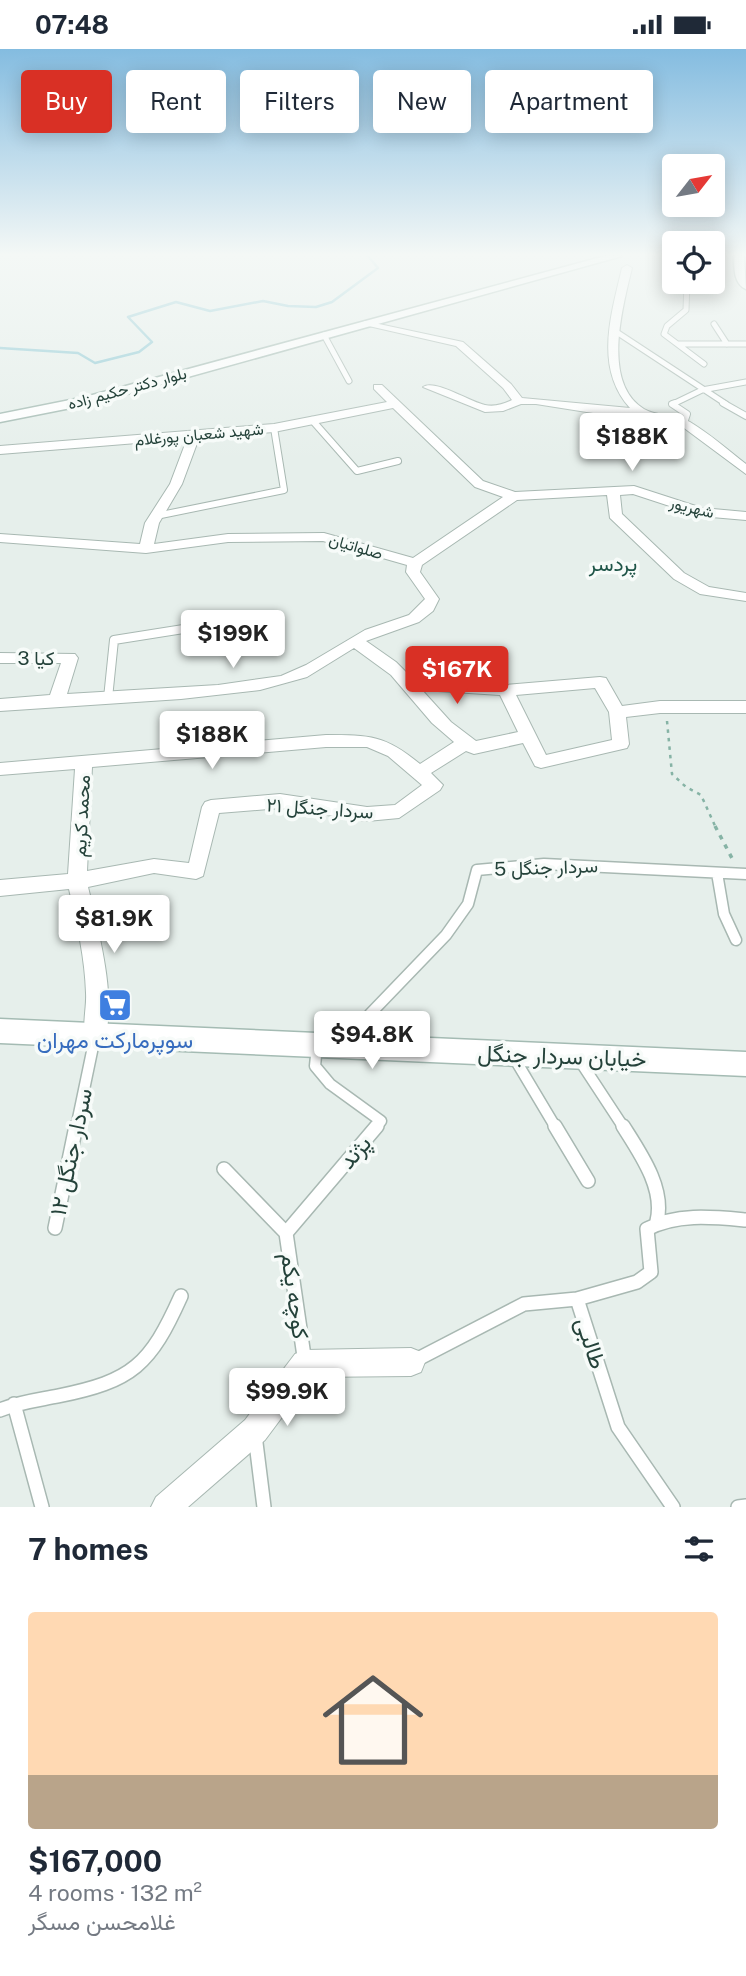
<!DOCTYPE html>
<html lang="en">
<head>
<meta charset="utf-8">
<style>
  body { margin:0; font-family:"Public Sans",Vazirmatn,sans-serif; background:#f2f2f3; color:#1f2937; height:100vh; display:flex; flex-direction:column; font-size:26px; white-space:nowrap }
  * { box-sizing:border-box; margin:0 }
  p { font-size:23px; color:#747a83 }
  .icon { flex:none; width:38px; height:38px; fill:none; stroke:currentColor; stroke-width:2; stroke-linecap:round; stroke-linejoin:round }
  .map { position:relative; height:1458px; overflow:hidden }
  .details { display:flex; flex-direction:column; background:#fff; flex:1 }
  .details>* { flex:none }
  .guide { position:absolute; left:21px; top:21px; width:705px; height:63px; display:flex; gap:14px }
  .needle { width:46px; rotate:59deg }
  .buttons { position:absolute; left:662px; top:105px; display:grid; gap:14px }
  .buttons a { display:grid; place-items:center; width:63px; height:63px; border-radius:7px; background:#fff; box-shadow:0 4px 18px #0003; font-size:35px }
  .price { position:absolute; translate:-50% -60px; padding:0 16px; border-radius:7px; background:#fff; color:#222; font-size:23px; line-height:46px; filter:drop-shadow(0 2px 4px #0008) }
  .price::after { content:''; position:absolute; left:50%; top:42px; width:21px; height:16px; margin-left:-10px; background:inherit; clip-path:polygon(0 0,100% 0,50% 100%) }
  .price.active { background:#d93025; color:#fff }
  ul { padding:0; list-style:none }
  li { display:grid; align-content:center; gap:14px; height:371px; padding:0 28px }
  li span { display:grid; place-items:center; height:217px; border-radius:7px; color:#555 }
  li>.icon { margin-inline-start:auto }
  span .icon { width:126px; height:126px; fill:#fffc; stroke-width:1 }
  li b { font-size:30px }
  h2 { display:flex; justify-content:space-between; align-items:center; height:84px; padding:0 28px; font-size:30px }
  .chip { padding:0 24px; border-radius:7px; background:#fff; box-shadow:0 4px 18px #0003; font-size:24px; line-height:63px }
  .chip.active { background:#d93025; color:#fff }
  .status { display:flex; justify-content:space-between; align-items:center; height:49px; padding:0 35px; background:#fff; direction:ltr }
  .status svg { height:19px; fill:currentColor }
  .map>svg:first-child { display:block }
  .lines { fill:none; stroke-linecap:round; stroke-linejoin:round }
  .stream { stroke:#8ec9d4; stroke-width:2.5 }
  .lane-far4-casing { stroke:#a8b8b2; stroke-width:7 }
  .lane-far3-casing { stroke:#a8b8b2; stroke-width:8 }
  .lane-far2-casing { stroke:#a8b8b2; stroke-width:10 }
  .lane-far1-casing { stroke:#a8b8b2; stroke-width:13 }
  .lane-casing { stroke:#a8b8b2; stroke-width:16 }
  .street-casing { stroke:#a8b8b2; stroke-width:2 }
  .secondary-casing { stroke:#a4bbb3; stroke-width:3 }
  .path-far1 { stroke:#86b3a5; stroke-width:2.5; stroke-dasharray:3.5 5; stroke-linecap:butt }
  .path { stroke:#86b3a5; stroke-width:3.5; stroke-dasharray:4.5 6; stroke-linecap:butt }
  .lane-far4 { stroke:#fff; stroke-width:5 }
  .lane-far3 { stroke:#fff; stroke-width:6 }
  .lane-far2 { stroke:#fff; stroke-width:8 }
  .lane-far1 { stroke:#fff; stroke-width:10 }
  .lane { stroke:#fff; stroke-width:13 }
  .street { fill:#fff; fill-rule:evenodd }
  .secondary { fill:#fff; fill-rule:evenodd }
  .labels { text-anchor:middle; stroke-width:7; stroke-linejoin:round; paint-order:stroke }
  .far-street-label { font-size:16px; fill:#24423a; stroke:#f7fbf9 }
  .street-label { font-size:19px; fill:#24423a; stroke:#f7fbf9 }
  .neighbourhood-label { font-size:21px; fill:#1f5548; stroke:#f7fbf9 }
  .near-shop-label { font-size:23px; fill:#366cbe; stroke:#f7fbf9 }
  .near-street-label { font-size:23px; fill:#24423a; stroke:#f7fbf9 }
</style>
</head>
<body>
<div class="status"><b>07:48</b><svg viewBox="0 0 49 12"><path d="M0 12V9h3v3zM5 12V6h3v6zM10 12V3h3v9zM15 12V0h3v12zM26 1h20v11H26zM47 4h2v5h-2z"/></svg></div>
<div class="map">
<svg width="746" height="1458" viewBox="0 0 746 1458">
  <rect width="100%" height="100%" fill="#e6efeb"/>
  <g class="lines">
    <path class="stream" d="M0 299 78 304 95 314 139 303 152 293 128 268 176 253 210 262 263 252 288 257 316 258 332 253 378 219 368 207"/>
    <g class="lane-far4-casing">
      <path id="lane-far4" d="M670 207 674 212
        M687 233 686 261 667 277 664 285 704 315
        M714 275 727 295
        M615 282 726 355
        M324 286 349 332
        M678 295H746
        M673 355 702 341 746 333"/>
    </g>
    <g class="lane-far3-casing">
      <path id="lane-far3" d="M675 354 672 355 687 365 684 374
        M723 354 746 367
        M312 371 357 422 398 412
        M156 467 284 441 274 379"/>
    </g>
    <g class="lane-far2-casing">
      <path id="lane-far2" d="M108 649 114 591 196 578"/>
    </g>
    <g class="lane-far1-casing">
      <path id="lane-far1" d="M717 824 724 865 736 891
        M317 997 315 1017 330 1035 381 1072 375 1079
        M365 997 370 965 446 886 468 855 477 821 544 815 746 825
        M513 1007 556 1079
        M580 1012 624 1079
        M76 1079 95 988"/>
    </g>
    <g class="lane-casing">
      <path id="lane" d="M555 1077 588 1132
        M623 1077C640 1104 665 1139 657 1172
        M224 1120 286 1184 305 1314
        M55 1179 76 1077
        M286 1184 377 1077
        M577 1250 637 1233 651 1223 647 1180C677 1164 713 1168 746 1171
        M412 1313 524 1255 577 1250 618 1378 673 1458
        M14 1355 42 1458
        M0 1361C19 1353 38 1351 58 1347 133 1332 150 1316 181 1247
        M255 1386 264 1458
        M738 1458 746 1457"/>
    </g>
    <g class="street-casing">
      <path id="street" d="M627 216 632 219C623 257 601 334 644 360 657 368 677 365 690 373 710 385 728 401 746 415V425L680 376 640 366 593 364 536 355H521L503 362 485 363 423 338C435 330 470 353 485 356 495 358 504 355 512 351L503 339 456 297 360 275 365 272 463 293 511 335 522 349 630 359C594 319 611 266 622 219Z
        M374 336H382L483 432 515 443 634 437 702 459 746 463V471L700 467 633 445 620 446 622 465 684 524 709 538 746 544V552L700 545 674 530 610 469 607 446 517 451 422 516 420 523 439 550 433 562 419 573 366 592 396 613 413 630 506 636 600 628 606 629 622 657 660 652H746V664H660L626 668 629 695 627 699 541 719 535 717 523 694 474 705 466 702 431 724 443 736 440 741 399 769 367 772 280 759 219 764 203 827 196 830 154 824 88 838C97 876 119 956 103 993L95 996 87 993C81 978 87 960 86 944 85 909 77 875 69 840L0 847V831L68 825 75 720 0 726V714L326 686C370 686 385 686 420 715L454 693 432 674 391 626 354 599 307 628 260 641 181 650 0 662V650L50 646 61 614H0V604L75 605 78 609 67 645 218 636 281 627 306 616 365 581 409 566 425 550 406 523 407 516 323 492 228 493 146 504 0 493V485L140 495 145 474 170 435 187 390 0 405V397L274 375 387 353 374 340ZM393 359 475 438 503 448 413 509 324 484 228 485 154 495 159 474 182 435 199 389 274 383ZM595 639 609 663 612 691 546 706 516 646ZM422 641 500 646 518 683 476 692 451 673ZM326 698H367L388 707 422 736 395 756 367 758 280 745 211 751 205 753 202 758 189 814 154 810 87 822 92 718Z
        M411 1299 421 1303 425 1313 421 1323 411 1327 312 1328 265 1391 188 1458H151L156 1448 245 1371 295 1305 305 1301Z"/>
    </g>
    <g class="secondary-casing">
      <path id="secondary" d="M605 207H622L91 355 0 373V365L85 348Z
        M734 207H744L746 240C734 235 734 219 734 207Z
        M0 970 746 1003V1027L0 994Z"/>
    </g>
    <path class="path-far1" d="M667 672 672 725 686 738 701 746 716 779"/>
    <path class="path" d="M715 777 734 813"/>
    <use href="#lane-far4" class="lane-far4"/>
    <use href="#lane-far3" class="lane-far3"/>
    <use href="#lane-far2" class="lane-far2"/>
    <use href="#lane-far1" class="lane-far1"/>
    <use href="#lane" class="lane"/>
    <use href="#street" class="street"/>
    <use href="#secondary" class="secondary"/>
  </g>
  <linearGradient id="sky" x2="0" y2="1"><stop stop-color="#84bce0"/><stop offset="0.5" stop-color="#f4f8f6"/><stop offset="1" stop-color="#f4f8f6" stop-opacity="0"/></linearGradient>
  <rect width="746" height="411" fill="url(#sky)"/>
  <defs>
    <g id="supermarket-square" transform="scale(1.75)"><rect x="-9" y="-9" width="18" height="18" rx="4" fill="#3f7fe0" stroke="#f7fbf9"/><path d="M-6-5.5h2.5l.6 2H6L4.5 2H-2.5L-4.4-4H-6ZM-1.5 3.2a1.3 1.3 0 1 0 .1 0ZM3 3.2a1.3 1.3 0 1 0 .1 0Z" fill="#fff"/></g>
  </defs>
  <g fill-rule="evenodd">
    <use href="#supermarket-square" x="115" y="956"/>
  </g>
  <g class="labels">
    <g class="far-street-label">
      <text transform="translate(127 339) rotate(-15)" y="6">بلوار دکتر حکیم زاده</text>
      <text transform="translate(199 385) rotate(-5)" y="6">شهید شعبان پورغلام</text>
      <text transform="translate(692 458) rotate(14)" y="6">شهریور</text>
      <text transform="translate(356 497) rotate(16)" y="6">صلواتیان</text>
    </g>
    <g class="street-label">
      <text x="36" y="616">کیا 3</text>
      <text transform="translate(320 759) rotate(4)" y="7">سردار جنگل ۲۱</text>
      <text transform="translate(81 767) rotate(-87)" y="7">محمد کریم</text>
      <text transform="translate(546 818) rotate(-2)" y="7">سردار جنگل 5</text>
    </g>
    <g class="neighbourhood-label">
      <text x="613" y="522">پردسر</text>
    </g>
    <g class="near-shop-label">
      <text x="115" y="999">سوپرمارکت مهران</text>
    </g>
    <g class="near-street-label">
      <text transform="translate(562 1007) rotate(2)" y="8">خیابان سردار جنگل</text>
      <text transform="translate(71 1103) rotate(-78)" y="8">سردار جنگل ۱۲</text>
      <text transform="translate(355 1103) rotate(-49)" y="8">پژند</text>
      <text transform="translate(295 1247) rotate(82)" y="8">کوچه یکم</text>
      <text transform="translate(591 1294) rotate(72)" y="8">طالبی</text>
    </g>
  </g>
</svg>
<div class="buttons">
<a><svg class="needle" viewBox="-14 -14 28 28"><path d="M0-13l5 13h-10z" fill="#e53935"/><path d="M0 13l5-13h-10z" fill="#747a83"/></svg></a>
<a><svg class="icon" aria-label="locate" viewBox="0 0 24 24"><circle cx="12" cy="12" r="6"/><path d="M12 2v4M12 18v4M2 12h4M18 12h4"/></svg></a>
</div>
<b class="price" style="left:632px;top:424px">$188K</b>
<b class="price" style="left:233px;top:621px">$199K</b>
<b class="price active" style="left:457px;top:657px">$167K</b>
<b class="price" style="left:212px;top:722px">$188K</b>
<b class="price" style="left:114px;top:906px">$81.9K</b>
<b class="price" style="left:372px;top:1022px">$94.8K</b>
<b class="price" style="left:287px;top:1379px">$99.9K</b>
<div class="guide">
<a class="chip active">Buy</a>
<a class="chip">Rent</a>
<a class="chip">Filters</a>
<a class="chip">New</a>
<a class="chip">Apartment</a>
</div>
</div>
<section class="details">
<h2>7 homes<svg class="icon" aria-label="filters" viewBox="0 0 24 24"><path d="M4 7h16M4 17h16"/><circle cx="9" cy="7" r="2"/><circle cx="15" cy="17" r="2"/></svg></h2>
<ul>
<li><span style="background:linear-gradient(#ffd9b3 75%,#b9a48a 0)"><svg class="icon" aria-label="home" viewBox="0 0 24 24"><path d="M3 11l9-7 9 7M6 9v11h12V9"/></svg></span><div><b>$167,000</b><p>4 rooms · 132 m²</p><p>غلامحسن مسگر</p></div></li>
</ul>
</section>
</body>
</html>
